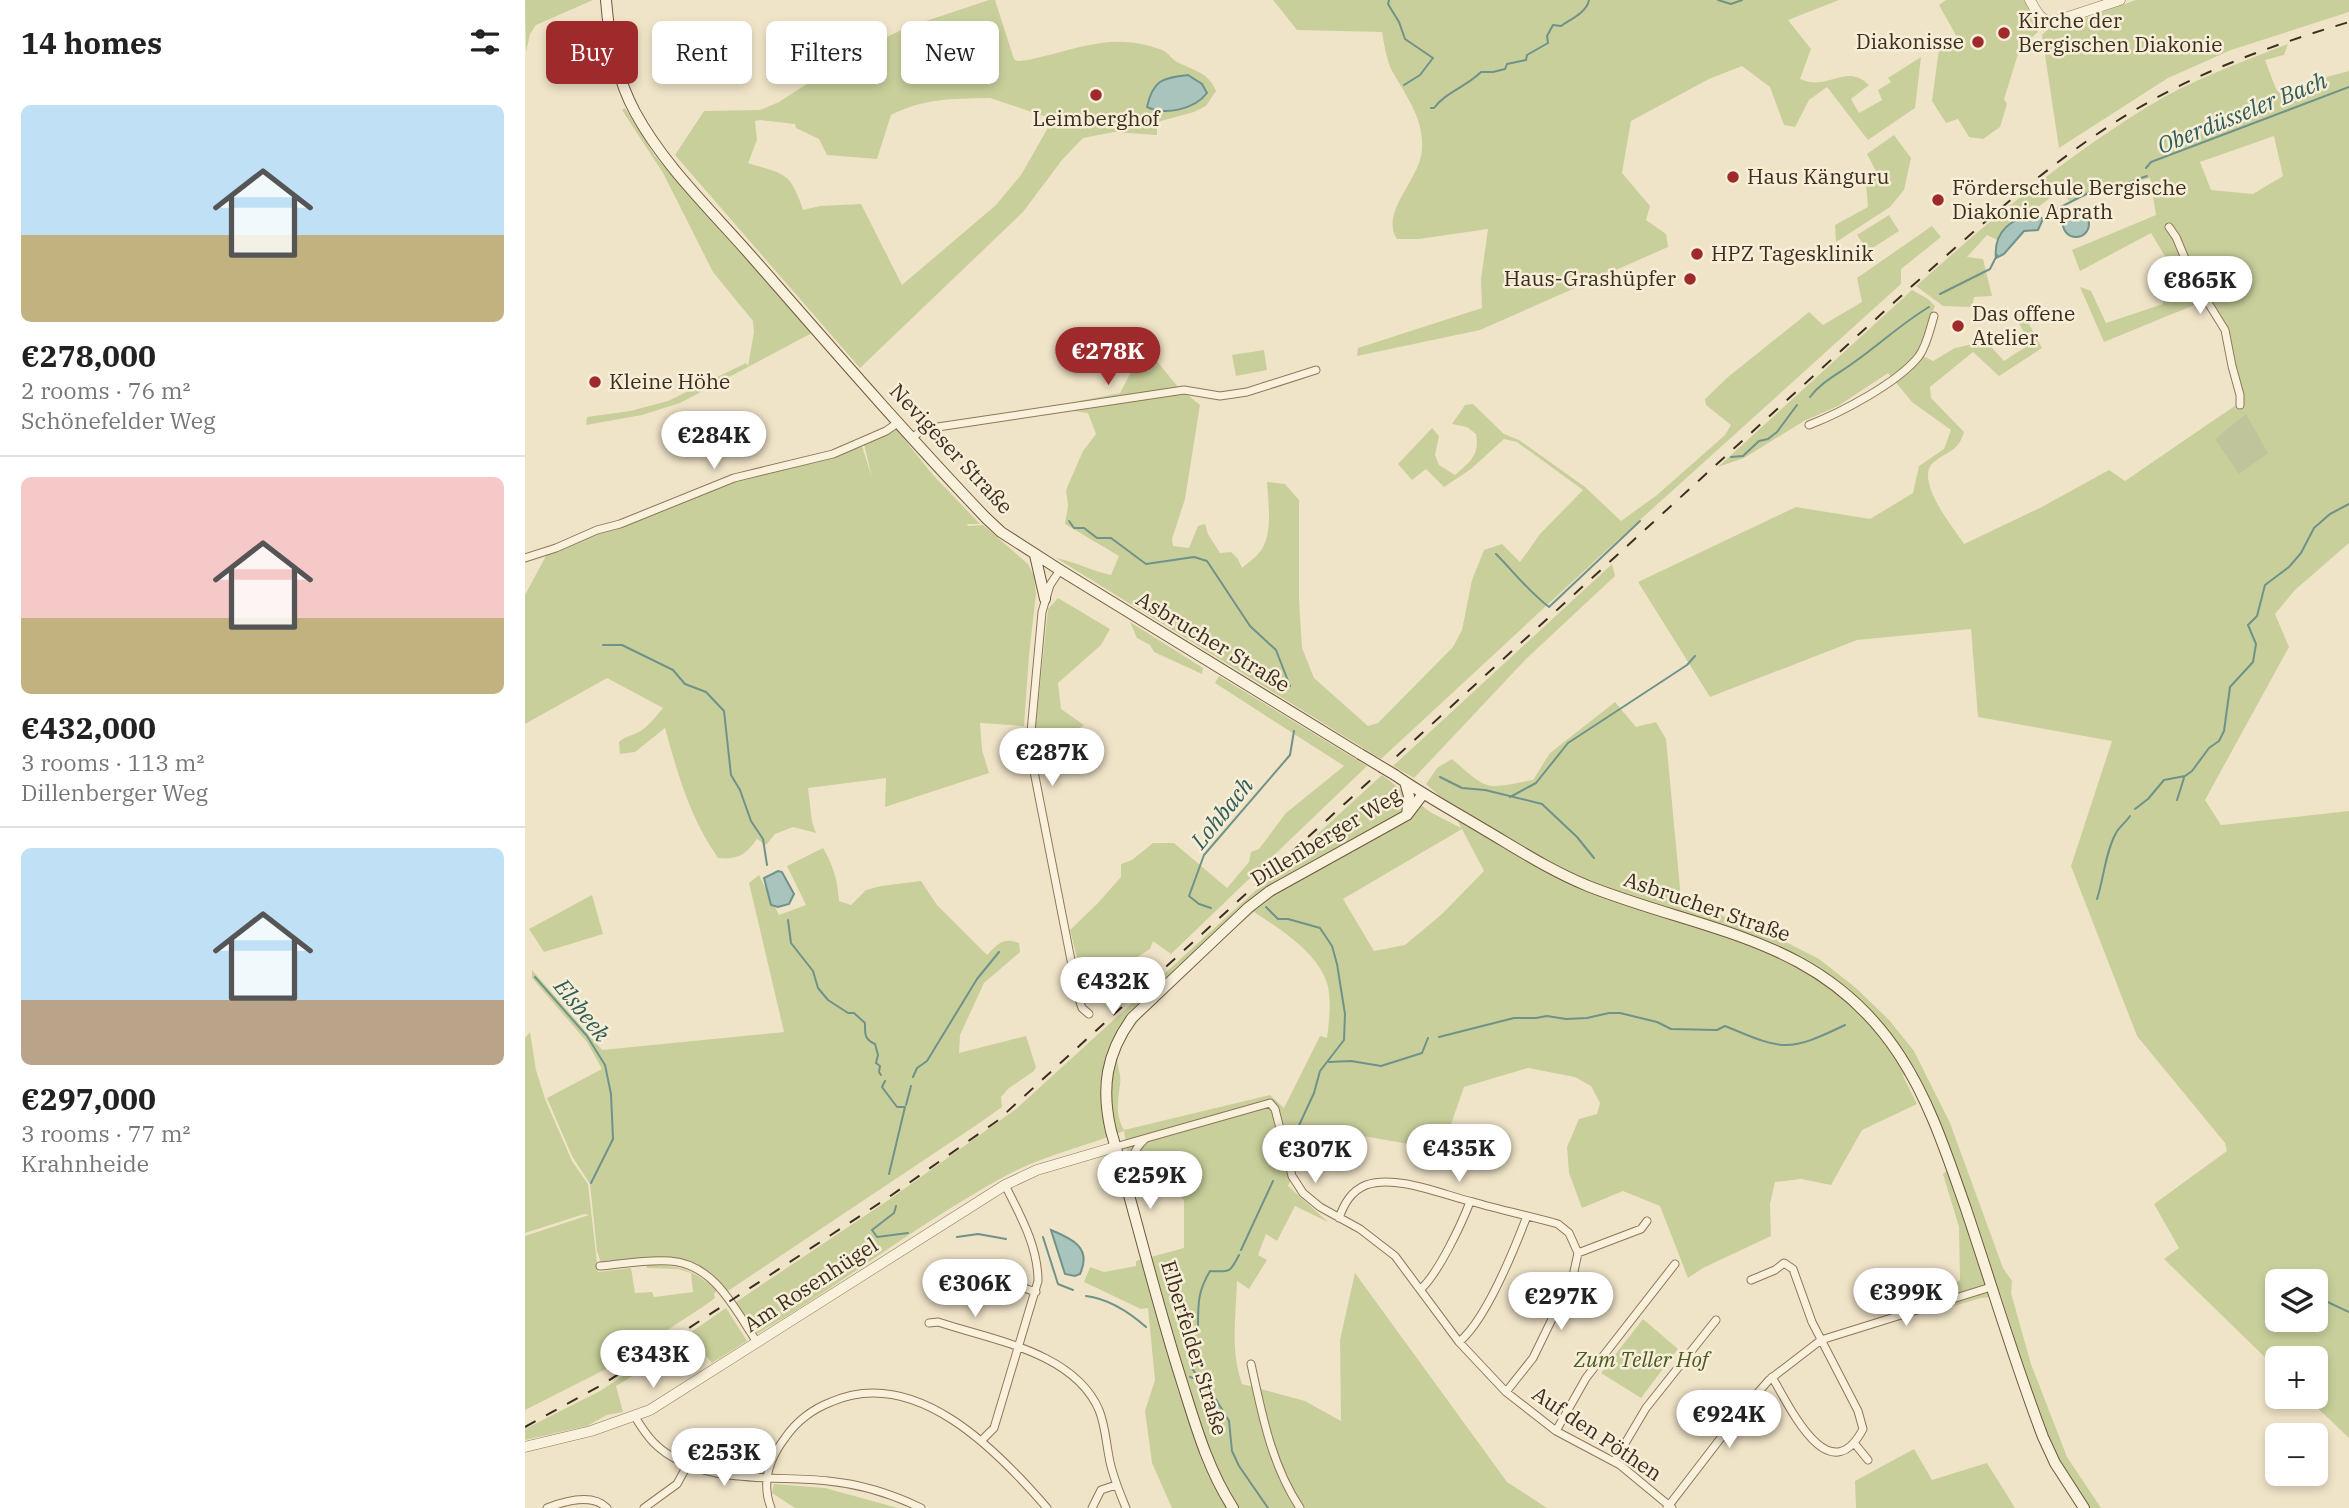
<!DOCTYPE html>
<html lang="en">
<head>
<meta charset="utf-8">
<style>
  body { margin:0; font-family:"IBM Plex Serif",serif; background:#f2f2f2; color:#222; height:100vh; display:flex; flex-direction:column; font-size:26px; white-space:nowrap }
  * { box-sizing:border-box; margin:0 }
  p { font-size:23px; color:#767676 }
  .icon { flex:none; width:38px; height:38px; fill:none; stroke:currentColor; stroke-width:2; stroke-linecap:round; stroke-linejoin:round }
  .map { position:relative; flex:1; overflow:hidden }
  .panel { display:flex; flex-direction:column; background:#fff; width:525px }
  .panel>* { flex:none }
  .banner { position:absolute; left:21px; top:21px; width:665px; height:63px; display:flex; gap:14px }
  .controls { position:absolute; left:1740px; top:1269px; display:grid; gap:14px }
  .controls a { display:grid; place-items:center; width:63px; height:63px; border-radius:10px; background:#fff; box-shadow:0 4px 10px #0003; font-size:35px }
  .price { position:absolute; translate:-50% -60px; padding:0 16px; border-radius:24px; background:#fff; color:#222; font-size:23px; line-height:46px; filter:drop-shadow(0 2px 4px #0008) }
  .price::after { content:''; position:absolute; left:50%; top:42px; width:21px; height:16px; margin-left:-10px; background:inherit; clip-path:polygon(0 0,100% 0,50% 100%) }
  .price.current { background:#9e2a2b; color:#fff }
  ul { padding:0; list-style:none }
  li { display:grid; align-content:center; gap:14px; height:371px; padding:0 21px }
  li+li { border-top:2px solid #e0e0e0 }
  li span { display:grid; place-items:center; height:217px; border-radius:10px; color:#555 }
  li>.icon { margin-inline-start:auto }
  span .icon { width:126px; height:126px; fill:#fffc; stroke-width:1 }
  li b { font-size:30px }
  h2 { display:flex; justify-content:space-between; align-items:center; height:84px; padding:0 21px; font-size:30px }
  .pill { padding:0 24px; border-radius:10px; background:#fff; box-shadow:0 4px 10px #0003; font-size:24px; line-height:63px }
  .pill.current { background:#9e2a2b; color:#fff }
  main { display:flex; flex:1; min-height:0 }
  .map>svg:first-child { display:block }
  .green { fill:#c9cf9b; fill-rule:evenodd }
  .cemetery { fill:#bfc49a }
  .water { fill:#a9c4bc; stroke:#6f938a; stroke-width:2 }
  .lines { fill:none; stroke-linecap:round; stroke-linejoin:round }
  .stream { stroke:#6f938a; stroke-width:2 }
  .minor-casing { stroke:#8d765c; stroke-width:9 }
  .tertiary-casing { stroke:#8d765c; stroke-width:11 }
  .secondary-casing { stroke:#6f573f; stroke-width:12 }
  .minor { stroke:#faf1dc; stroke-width:7 }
  .tertiary { stroke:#faf1dc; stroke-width:10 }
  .secondary { stroke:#faf1dc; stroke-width:10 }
  .rail { stroke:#3d2e20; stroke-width:2; stroke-dasharray:12 12; stroke-linecap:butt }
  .secondary-bridge-casing { stroke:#6f573f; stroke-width:12; stroke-linecap:butt }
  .secondary-bridge { stroke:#faf1dc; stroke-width:10 }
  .poi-dot { fill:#9e2a2b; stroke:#f7eed8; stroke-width:2.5 }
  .labels { text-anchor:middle; stroke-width:5; stroke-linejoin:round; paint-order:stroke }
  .poi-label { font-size:21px; fill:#3d2e20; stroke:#f7eed8; text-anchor:start }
  .street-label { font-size:21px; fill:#3d2e20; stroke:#f7eed8 }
  .park-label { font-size:21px; font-style:italic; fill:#4d5a26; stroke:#f7eed8 }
  .water-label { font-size:23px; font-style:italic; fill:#2f5d5a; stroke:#f7eed8 }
</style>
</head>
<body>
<main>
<section class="panel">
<h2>14 homes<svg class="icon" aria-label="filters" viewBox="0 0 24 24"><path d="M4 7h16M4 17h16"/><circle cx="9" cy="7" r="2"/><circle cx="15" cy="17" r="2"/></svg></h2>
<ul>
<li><span style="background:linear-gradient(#bfe0f5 60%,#c2b280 0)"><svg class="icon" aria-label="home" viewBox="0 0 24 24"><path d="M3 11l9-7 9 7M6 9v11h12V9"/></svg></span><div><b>€278,000</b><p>2 rooms · 76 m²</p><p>Schönefelder Weg</p></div></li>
<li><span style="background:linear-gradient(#f6c9c9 65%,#c2b280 0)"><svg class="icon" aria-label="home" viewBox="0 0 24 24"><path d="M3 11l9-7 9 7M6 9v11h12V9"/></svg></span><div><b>€432,000</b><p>3 rooms · 113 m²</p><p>Dillenberger Weg</p></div></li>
<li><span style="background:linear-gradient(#bfe0f5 70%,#b9a48a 0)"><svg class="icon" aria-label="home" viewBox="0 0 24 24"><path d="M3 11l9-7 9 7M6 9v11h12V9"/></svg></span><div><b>€297,000</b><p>3 rooms · 77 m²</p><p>Krahnheide</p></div></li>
</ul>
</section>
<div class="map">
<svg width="1824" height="1508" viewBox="0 0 1824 1508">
  <rect width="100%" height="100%" fill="#f0e4c8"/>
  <path class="green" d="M0 0H68L11 25 5 34 1 52Z
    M464 0H470L489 59 492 61C503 61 514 57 524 55 566 44 595 34 637 50 645 54 647 60 654 63 669 70 685 74 691 91L681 106 669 112 632 122V135L589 132 558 138 537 160 498 212 335 368 150 155 179 111 235 110 254 102 336 49 383 27ZM465 98 528 119 496 175 471 205 377 285 336 204 295 206 278 210C265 171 260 175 223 163L232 140 230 121 235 120 270 124 271 128 294 139 302 155 352 159 366 115C399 98 428 99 465 98Z
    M748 0H1314L1263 20 1286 49 1275 79C1303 92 1321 62 1344 85L1326 99 1334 113 1357 100 1353 90 1366 82 1363 78 1396 57 1390 108 1343 140 1302 87 1284 100 1270 127 1259 125 1245 87 1217 66 1184 79 1106 121 1097 173 1125 206 1121 220 1141 234 1143 247 955 330 832 356 833 348 957 308 956 279 963 229 894 239H872C854 212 896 179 897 149 899 117 880 95 866 69 861 57 859 44 857 32L772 30Z
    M1421 0H1499L1506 14 1512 20 1513 32 1495 48 1479 99 1482 104 1475 127 1458 139 1444 137 1433 119 1421 123 1407 101 1414 49 1432 37 1414 5Z
    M1611 0H1824V12L1706 50 1643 78 1534 148 1517 35 1523 29 1533 28Z
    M1763 44 1759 55 1740 60 1751 89 1757 95 1783 82 1824 71V543L1770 590 1750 614 1764 647 1680 800 1696 825 1824 811V1438L1781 1397 1790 1396V1358H1752V1369L1639 1259 1654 1248 1629 1204 1702 1151 1700 1143 1612 1036 1546 866 1587 741 1453 717 1446 629 1332 640 1185 697 1113 582 1271 507 1345 519 1388 493 1394 466 1419 449 1426 430 1387 402 1363 373 1313 406 1279 421 1219 458 1193 467 1387 290 1403 299 1410 306 1392 353 1408 361 1430 348 1461 341 1479 361 1505 344 1489 314 1497 311 1517 348 1474 376 1448 352 1405 387 1406 398 1439 432C1433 452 1424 450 1409 462 1388 479 1428 527 1439 544L1515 508 1584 470 1600 481 1714 403 1700 336 1679 301 1579 342 1555 287 1566 291 1581 323 1638 304 1644 263 1626 233 1555 271 1547 250 1631 215 1625 178 1544 201 1536 189 1472 240 1462 235 1442 257 1458 259 1467 296 1449 297 1447 307 1418 306 1391 286C1464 221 1539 158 1622 107 1666 80 1716 62 1763 44ZM1749 136 1758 176 1728 194 1686 190 1675 162ZM1752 1281H1790V1320H1752Z
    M100 108 130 156 287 333 155 403 117 415 61 425 62 417 105 411 143 401 221 363 223 366 229 332 228 321 188 272 138 173 97 110Z
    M1369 135 1386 158 1379 190 1365 207 1311 242 1310 225 1343 207 1341 184 1353 175 1342 154Z
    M1364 215 1374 231 1343 251 1332 235Z
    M1407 226 1416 237 1376 269V284L1074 557 856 759 531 558C551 562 567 571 586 575L594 556 540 524 543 506 541 490 558 451 571 434 563 413 548 411 554 401 595 393 606 372V365L626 354 653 387 675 405 660 499 647 539 648 546 664 548 673 526 680 524 683 534 695 553 706 552 713 559 717 568C722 563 729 559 734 553 749 536 743 502 742 482L760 484 774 500V599L777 648 789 678 843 726 853 723 928 647 937 630 947 580 959 550 977 544 995 562 1015 534 1058 490 992 442 979 439 946 469 919 487 901 469 887 480 873 464 907 428 914 436 910 455 914 465 930 475C945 462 955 455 951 434L942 427 927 424 940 405 948 404 979 434 994 440 1060 487 1096 521 1132 495 1200 435 1206 425 1181 405 1180 399 1203 377 1284 312 1298 325 1337 302 1332 278Z
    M739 350 742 370 711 376 707 355Z
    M371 429 408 475 455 524H442L443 526 458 525 503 564 509 576 511 594 504 655 499 726 455 723 457 750 464 773 360 807 361 778 283 788 287 822 291 833 268 827 250 834 241 845 232 839C221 855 212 860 193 858 165 818 153 775 140 728L110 752 95 754 94 742C100 736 107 736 114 732 123 727 131 716 138 708L82 678 0 724V595L22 554 87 527H98L214 479 293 462 337 446 347 478 339 444Z
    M1087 564 1090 576 1001 659 889 778 868 766Z
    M533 598 585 629 576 645 533 683 536 709 559 725 510 761 509 742 523 609Z
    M605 622 678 668 677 674 629 652 625 645 612 638Z
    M694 676 842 766 646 954 628 941 625 949 598 966 592 963 559 985 545 930 572 904 596 877V864L607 860 628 843H649L702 888 724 862 726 852 734 849 761 813 819 766 690 683Z
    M1090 702 1111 727 1131 722 1141 739 1156 899 1253 938 1294 959 1331 988 1365 1021 1389 1051 1425 1123 1478 1268 1487 1281 1486 1293 1506 1364 1542 1457 1576 1508H1564L1533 1461 1512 1410 1476 1296 1456 1298 1412 1311 1397 1303 1435 1280 1434 1227 1418 1174 1430 1163 1402 1095 1377 1074 1392 1104 1337 1130 1306 1185 1276 1179 1250 1182 1245 1204 1246 1236 1178 1268 1163 1278 1135 1206 1098 1191 1057 1208 1044 1173 1042 1147 1054 1119 1072 1114 1075 1103 1066 1086 1050 1077 1003 1068 939 1087 917 1150 788 1127 763 1186 803 1222 770 1206 752 1241 741 1234 733 1255 742 1260 724 1289 712 1281C711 1317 705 1349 717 1384L780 1401 816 1421 815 1340 830 1273 982 1482 1022 1508H647L627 1463 620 1411 630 1380 623 1308 616 1309 559 1282 565 1267 579 1272 611 1266V1261L659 1248V1200L640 1183 609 1190 599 1131C562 1146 520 1155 484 1174 396 1221 318 1284 232 1334L211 1302 365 1199 491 1109 857 775 905 812 936 828 926 806 901 784 912 768 927 759C965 792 959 789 1008 780L1025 753ZM937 829 959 871 917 914 880 945 849 951 818 899ZM729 912C755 929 792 952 802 983 807 1000 804 1021 802 1038L795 1036 759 1108 745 1095 599 1130C590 1114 593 1102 595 1084 597 1075 591 1066 593 1057 600 1018 697 941 729 912Z
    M298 848C308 865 313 881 314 901L326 905 341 890 356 886 396 881 412 905 462 955C473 944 478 937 494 943L495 952 459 983 435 1035 434 1053 501 1036 511 1067 509 1071 484 1088 476 1097 477 1107 450 1126 203 1291C170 1246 124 1258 76 1263L72 1251 65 1184 47 1156 22 1098 77 1069 62 1042 7 978V970L77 1050 259 1032 224 883 234 875 254 915 281 905 262 866Z
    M67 895 78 934 19 952 4 929Z
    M5 1032 11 1070 20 1099 47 1161 63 1184 73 1272 106 1268 110 1293 127 1292 129 1297 168 1292 166 1273 153 1269 122 1268V1265C156 1265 166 1269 192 1290L189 1294 190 1298 179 1306 89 1365 0 1410V1236L64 1215 59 1214 0 1233V1038Z
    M201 1308 222 1341 187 1363 171 1344 161 1342 159 1337Z
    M1118 1319 1153 1349 1116 1398 1076 1373Z
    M124 1359 127 1364 91 1386 98 1412 82 1415 62 1426 0 1440V1429L75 1391Z
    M1389 1449 1407 1480 1462 1463 1490 1508H1331L1330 1481Z
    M249 1484 300 1488 373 1508H270L247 1493Z"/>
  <path class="cemetery" d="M1721 414 1743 453 1714 474 1690 439Z"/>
  <path class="water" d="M663 75 677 84 682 93C670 109 640 116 622 107 628 80 637 78 663 75Z
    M1538 224a13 13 0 1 1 26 0a13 13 0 1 1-26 0Z
    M1511 214 1518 219 1513 230 1499 231 1479 254 1471 258C1468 231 1487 218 1511 214Z
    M253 871 257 872 269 894 264 904 253 907 246 905 239 878Z
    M526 1230C548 1239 567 1248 555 1274L550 1276 540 1274Z"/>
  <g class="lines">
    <path class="stream" d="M864 0 863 4 874 22 880 39 908 58 895 75 879 85
      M1193 0 1206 4 1217 0
      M906 108H909C921 92 941 87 956 72H968L980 69 982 64 1001 60 1002 55 1023 43 1022 36 1028 25 1036 26C1046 19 1062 12 1064 0
      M1621 168 1626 162 1824 87
      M1526 212 1565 192 1573 193 1622 176
      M1415 294 1465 269 1472 255
      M1285 397C1296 382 1313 374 1328 363 1354 345 1377 323 1404 307
      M1206 457 1218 456 1234 441 1243 439 1252 432 1272 405
      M544 521 549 528H559L572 538H586L621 564 669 557 682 561 725 626 751 650 765 686
      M971 554C989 572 1003 591 1024 607L1115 521
      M78 645H97L148 670 160 684 181 692 199 711 206 775 215 790 226 821 238 839 242 865
      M915 777 937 788 960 790 1017 804 1052 837 1069 858
      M985 797 1011 783 1043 743 1162 665 1170 656
      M1652 800 1659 778
      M1610 809 1623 799 1639 780 1660 776 1667 771 1684 748 1694 741 1699 731 1705 687 1728 662 1731 644 1723 625 1732 616 1740 585 1764 567 1776 553 1789 528 1805 514 1824 504
      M1572 899C1579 878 1580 853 1591 833 1594 827 1601 822 1605 816
      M741 907 753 919H763L795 928 807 946 812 964 820 1014 819 1040 795 1071 789 1093 770 1134
      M686 908 674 904 664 896 679 855 765 755 769 731
      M263 920 266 943 288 971 293 988 303 1000 323 1013H329L340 1023C340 1034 339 1039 350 1044L353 1055 351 1063 355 1066 354 1072 356 1075
      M10 977 62 1036 80 1065 86 1094 88 1139 66 1183
      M914 1037 989 1018H1011L1022 1016 1041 1019 1062 1018 1084 1013H1095L1132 1022 1146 1029 1192 1030 1200 1026C1258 1050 1262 1053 1320 1025
      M804 1062 826 1061 856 1066 897 1053 903 1038
      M388 1077 392 1068 402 1061 452 979 474 952
      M360 1081 357 1087 372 1107H380L364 1174
      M381 1105 386 1086
      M371 1206 369 1213 347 1230 352 1237 383 1233
      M432 1237 453 1234 481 1239
      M518 1237 533 1284 548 1290
      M716 1250 748 1181
      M714 1255C705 1273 705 1272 685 1271 673 1291 673 1303 673 1326L667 1331V1368L681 1390 687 1393 704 1421 707 1451 714 1466 743 1508
      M1741 1278 1755 1281
      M561 1296C585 1299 604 1312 621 1327
      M1790 1296 1824 1312
      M665 1377 674 1380"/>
    <g class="minor-casing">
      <path id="minor" d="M1644 227 1651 237 1669 280 1700 330 1707 366 1715 395V405
        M1284 425C1315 413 1373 383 1394 356 1402 345 1405 329 1409 316
        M388 437 396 431 406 428 659 390 695 396 722 392 791 370
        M0 558 31 548 72 530 95 524 209 478 308 454 361 431 374 422
        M535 570 525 585 517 612 505 743 506 756 553 996 557 1008 564 1014
        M590 1147 745 1103 750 1109 767 1176 778 1193 795 1207 835 1229 870 1256 934 1342 981 1392 1031 1431 1095 1465 1147 1508
        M604 1185C605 1165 605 1153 620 1139
        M814 1218C819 1204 826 1191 841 1185 871 1174 918 1195 948 1202 976 1210 1004 1216 1033 1224L1044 1233 1053 1253 1048 1276 1008 1358 981 1392
        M1053 1253 1116 1229 1122 1221
        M75 1266C98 1264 122 1259 145 1261 190 1264 210 1310 232 1342
        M423 1267 432 1266 511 1292
        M1226 1280 1250 1270 1259 1263 1268 1269 1287 1322 1333 1411 1338 1429C1304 1493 1265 1407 1247 1377
        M896 1289C914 1272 936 1225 945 1202
        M404 1323 413 1322C467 1340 549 1352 574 1410 580 1425 581 1441 584 1457 587 1475 594 1491 601 1508
        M934 1342C961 1320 989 1250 1002 1216
        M726 1364C737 1414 746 1464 775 1508
        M110 1417C115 1425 121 1435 129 1443 173 1486 247 1475 303 1481 335 1484 367 1494 396 1508
        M1031 1431 1061 1378 1150 1264
        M456 1441 469 1428 513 1281C513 1246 495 1215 480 1185
        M1330 1444 1343 1460
        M1089 1462 1121 1408 1191 1320
        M22 1508C40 1501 67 1493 82 1508
        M119 1508 152 1484 163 1464
        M246 1508C236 1482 244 1459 260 1438 271 1422 288 1409 306 1402 390 1365 472 1450 522 1508
        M567 1508 576 1490 591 1485
        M1142 1508 1215 1413 1244 1380 1296 1340 1466 1287"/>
    </g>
    <g class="tertiary-casing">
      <path id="tertiary" d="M1505 0C1511 11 1515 21 1528 22L1595 0
        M0 1447 66 1431 125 1410 480 1185 512 1170 590 1147"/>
    </g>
    <g class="secondary-casing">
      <path id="secondary" d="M81 0C84 39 91 77 110 112 139 166 187 211 227 257 304 345 381 434 461 518L476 532 535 570 835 754
        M510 555 520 599
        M870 775C899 795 930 812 960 830 994 850 1026 871 1063 886 1182 933 1298 937 1375 1056 1405 1102 1422 1155 1440 1206 1466 1283 1489 1361 1518 1437L1530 1463 1559 1508
        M880 782 884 796 882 815
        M708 1508C682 1468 670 1423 656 1379 630 1297 610 1213 586 1131 576 1088 581 1054 607 1018L723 908 745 891 882 815 898 794"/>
    </g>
    <use href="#minor" class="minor"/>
    <use href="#tertiary" class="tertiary"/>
    <use href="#secondary" class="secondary"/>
    <path class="rail" d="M0 1427 80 1383 364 1197 472 1121 1387 286C1461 221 1535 152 1622 103 1686 67 1754 43 1824 22"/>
    <g class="secondary-bridge-casing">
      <path id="secondary-bridge" d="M835 754 870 775"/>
    </g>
    <use href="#secondary-bridge" class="secondary-bridge"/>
  </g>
  <g class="poi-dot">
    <circle cx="1479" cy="33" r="7"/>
    <circle cx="1453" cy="42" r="7"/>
    <circle cx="571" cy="95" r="7"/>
    <circle cx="1208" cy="177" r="7"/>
    <circle cx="1413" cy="200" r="7"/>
    <circle cx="1172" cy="254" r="7"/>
    <circle cx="1165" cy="279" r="7"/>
    <circle cx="1433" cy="326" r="7"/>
    <circle cx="70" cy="382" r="7"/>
  </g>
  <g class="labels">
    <g class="poi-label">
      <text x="1493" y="28">Kirche der<tspan x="1493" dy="24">Bergischen Diakonie</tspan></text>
      <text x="1439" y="49" text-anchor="end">Diakonisse</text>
      <text x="571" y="126" text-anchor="middle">Leimberghof</text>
      <text x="1222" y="184">Haus Känguru</text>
      <text x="1427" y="195">Förderschule Bergische<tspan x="1427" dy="24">Diakonie Aprath</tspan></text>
      <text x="1186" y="261">HPZ Tagesklinik</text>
      <text x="1151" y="286" text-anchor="end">Haus-Grashüpfer</text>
      <text x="1447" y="321">Das offene<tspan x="1447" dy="24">Atelier</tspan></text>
      <text x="84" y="389">Kleine Höhe</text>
    </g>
    <g class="street-label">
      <text transform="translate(426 449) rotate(47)" y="7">Nevigeser Straße</text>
      <text transform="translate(688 642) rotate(31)" y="7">Asbrucher Straße</text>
      <text transform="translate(801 837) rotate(-31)" y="7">Dillenberger Weg</text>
      <text transform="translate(1182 907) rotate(19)" y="7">Asbrucher Straße</text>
      <text transform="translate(286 1285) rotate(-33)" y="7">Am Rosenhügel</text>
      <text transform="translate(669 1348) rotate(73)" y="7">Elberfelder Straße</text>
      <text transform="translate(1072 1434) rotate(34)" y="7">Auf den Pöthen</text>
    </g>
    <g class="park-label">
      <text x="1116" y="1367">Zum Teller Hof</text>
    </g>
    <g class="water-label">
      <text transform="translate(1717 113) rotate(-22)" y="8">Oberdüsseler Bach</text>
      <text transform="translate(697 813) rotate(-51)" y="8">Lohbach</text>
      <text transform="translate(57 1010) rotate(51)" y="8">Elsbeek</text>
    </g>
  </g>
</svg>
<div class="controls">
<a><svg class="icon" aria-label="layers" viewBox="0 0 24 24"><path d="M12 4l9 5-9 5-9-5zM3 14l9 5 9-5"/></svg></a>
<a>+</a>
<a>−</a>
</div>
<b class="price" style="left:1675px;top:316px">€865K</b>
<b class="price current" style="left:583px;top:387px">€278K</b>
<b class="price" style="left:189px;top:471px">€284K</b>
<b class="price" style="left:527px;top:788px">€287K</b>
<b class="price" style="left:588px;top:1017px">€432K</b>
<b class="price" style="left:934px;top:1184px">€435K</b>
<b class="price" style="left:790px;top:1185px">€307K</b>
<b class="price" style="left:625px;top:1211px">€259K</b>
<b class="price" style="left:450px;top:1319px">€306K</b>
<b class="price" style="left:1381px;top:1328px">€399K</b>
<b class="price" style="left:1036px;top:1332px">€297K</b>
<b class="price" style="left:128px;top:1390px">€343K</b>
<b class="price" style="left:1204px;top:1450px">€924K</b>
<b class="price" style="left:199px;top:1488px">€253K</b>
<div class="banner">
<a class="pill current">Buy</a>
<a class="pill">Rent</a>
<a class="pill">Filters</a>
<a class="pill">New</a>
</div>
</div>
</main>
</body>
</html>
